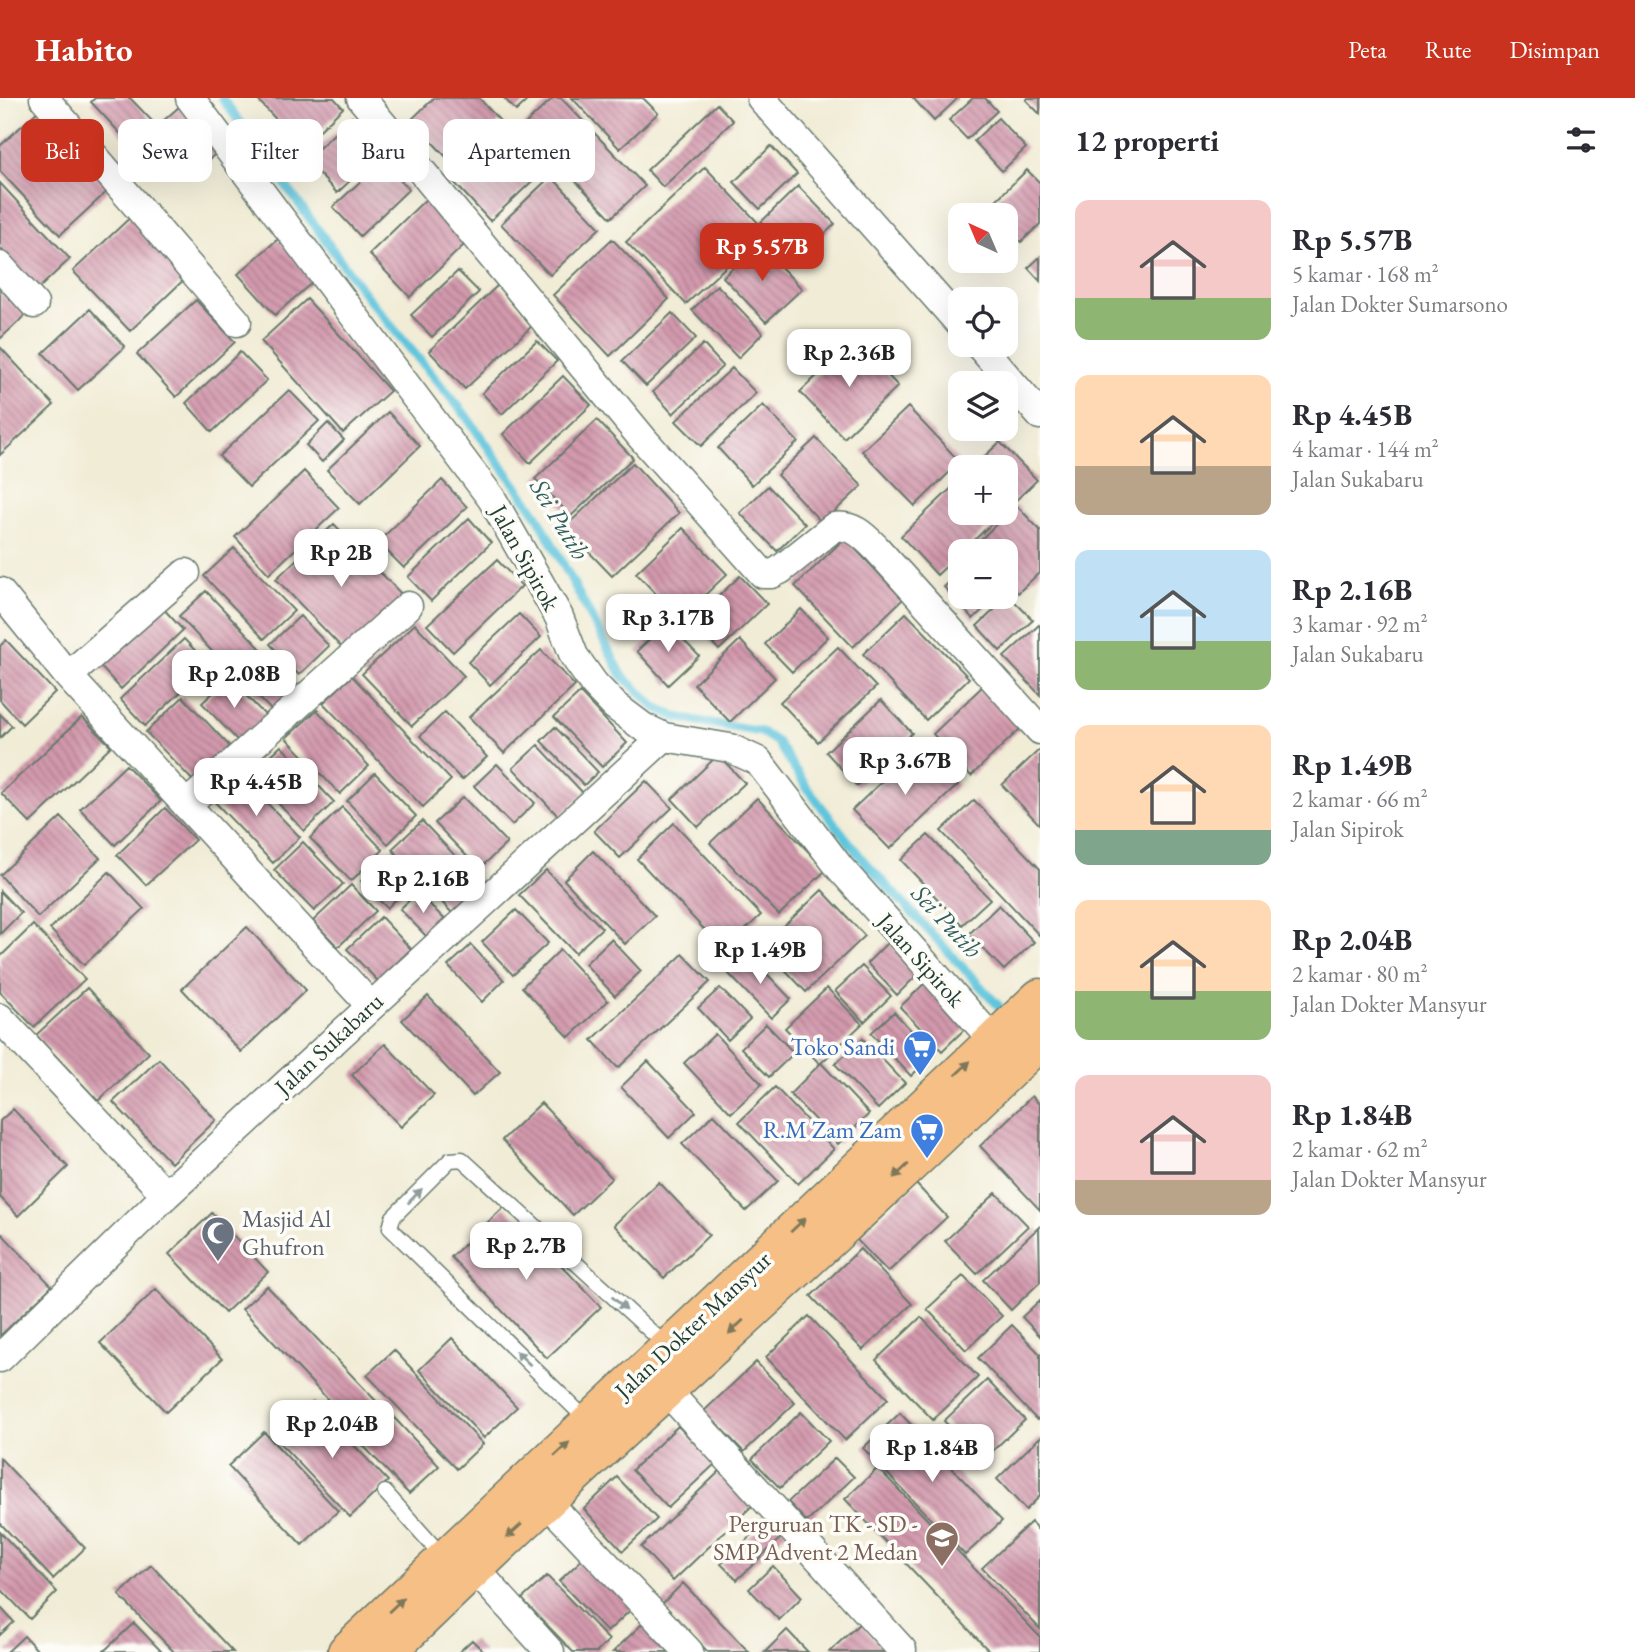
<!DOCTYPE html>
<html lang="id">
<head>
<meta charset="utf-8">
<style>
  body { margin:0; font-family:"EB Garamond",serif; background:#f7f7f7; color:#2b2b33; height:100vh; display:flex; flex-direction:column; font-size:26px; white-space:nowrap }
  * { box-sizing:border-box; margin:0 }
  p { font-size:23px; color:#7c7c81 }
  .icon { flex:none; width:38px; height:38px; fill:none; stroke:currentColor; stroke-width:2; stroke-linecap:round; stroke-linejoin:round }
  .map { position:relative; flex:1; overflow:hidden }
  .sheet { display:flex; flex-direction:column; background:#fff; width:595px }
  .sheet>* { flex:none }
  .banner { position:absolute; left:21px; top:21px; width:665px; height:63px; display:flex; gap:14px }
  .needle { width:46px; rotate:316deg }
  .tools { position:absolute; left:948px; top:105px; display:grid; gap:14px }
  .tools a { display:grid; place-items:center; width:70px; height:70px; border-radius:14px; background:#fff; box-shadow:0 7px 28px #0002; font-size:35px }
  .price { position:absolute; translate:-50% -60px; padding:0 16px; border-radius:14px; background:#fff; color:#222; font-size:23px; line-height:46px; filter:drop-shadow(0 2px 4px #0008) }
  .price::after { content:''; position:absolute; left:50%; top:42px; width:21px; height:16px; margin-left:-10px; background:inherit; clip-path:polygon(0 0,100% 0,50% 100%) }
  .price.selected { background:#c8321e; color:#fff }
  ul { padding:0; list-style:none }
  li { display:flex; align-items:center; gap:21px; height:175px; padding:0 35px }
  li span { display:grid; place-items:center; flex:none; width:196px; height:140px; border-radius:14px; color:#555 }
  li>.icon { margin-inline-start:auto }
  span .icon { width:84px; height:84px; fill:#fffc; stroke-width:1 }
  li b { font-size:30px }
  h2 { display:flex; justify-content:space-between; align-items:center; height:84px; padding:0 35px; font-size:30px }
  .pill { padding:0 24px; border-radius:14px; background:#fff; box-shadow:0 7px 28px #0002; font-size:24px; line-height:63px }
  .pill.selected { background:#c8321e; color:#fff }
  header { display:flex; align-items:center; gap:42px; box-sizing:border-box; height:98px; padding:0 35px; background:#c8321e; color:#fff }
  header strong { font-size:33px }
  nav { display:flex; gap:38px; margin-inline-start:auto; font-size:24px }
  main { display:flex; flex:1; min-height:0 }
  .map>svg:first-child { display:block }
  .lines { fill:none; stroke-linecap:round; stroke-linejoin:round }
  .stream { stroke:#5fc5dd; stroke-width:9 }
  .building { fill:url(#building-back-hatch) }
  .lane-casing { stroke:#687a6d; stroke-width:17 }
  .street-casing { stroke:#687a6d; stroke-width:31 }
  .primary-casing { stroke:#687a6d; stroke-width:41 }
  .lane { stroke:#fff; stroke-width:14 }
  .street { stroke:#fff; stroke-width:28 }
  .primary { stroke:#f5bf86; stroke-width:38 }
  .oneway { fill:#7f7859 }
  .oneway2 { fill:#8f9e9a }
  .labels { text-anchor:middle; stroke-width:7; stroke-linejoin:round; paint-order:stroke }
  .street-label { font-size:24px; fill:#1f3d34; stroke:#fdfcf7 }
  .shop-label { font-size:24px; fill:#366cbe; stroke:#fdfcf7; text-anchor:end }
  .worship-label { font-size:24px; fill:#5b616d; stroke:#fdfcf7; text-anchor:start }
  .education-label { font-size:24px; fill:#785e54; stroke:#fdfcf7; text-anchor:end }
  .water-label { font-size:26px; font-style:italic; fill:#2f5f5e; stroke:#fdfcf7 }
</style>
</head>
<body>
<header>
<strong>Habito</strong>
<nav><a>Peta</a><a>Rute</a><a>Disimpan</a></nav>
</header>
<main>
<div class="map">
<svg width="1040" height="1554" viewBox="0 0 1040 1554">
  <defs>
    <pattern id="building-back-hatch" width="6" height="6" patternUnits="userSpaceOnUse" patternTransform="scale(1.75)"><rect width="6" height="6" fill="#d399ad"/><path d="M-1 5l2 2M0 0l6 6M5-1l2 2" fill="none" stroke="#ab7e8e"/></pattern>
  </defs>
  <rect width="100%" height="100%" fill="#fdfcf7"/>
  <filter id="ink" filterUnits="userSpaceOnUse"><feTurbulence type="fractalNoise" baseFrequency=".0143" numOctaves="2"/><feDisplacementMap in="SourceGraphic" scale="14" xChannelSelector="R" yChannelSelector="G"/><feConvolveMatrix kernelMatrix="1 2 1 2 8 2 1 2 1" color-interpolation-filters="sRGB"/></filter>
  <filter id="wash" filterUnits="userSpaceOnUse"><feTurbulence type="fractalNoise" baseFrequency=".00686" numOctaves="4" result="noise"/><feDisplacementMap in="SourceGraphic" scale="28" xChannelSelector="R" yChannelSelector="G"/><feGaussianBlur stdDeviation="1.57" result="paint"/><feColorMatrix in="noise" values="0 0 0 0 0 0 0 0 0 0 0 0 0 0 0 0 0 1.4 0 .05"/><feComposite in="paint" operator="in"/></filter>
  <g filter="url(#wash)">
    <rect width="100%" height="100%" fill="#f1ecd6"/>
    <g class="lines">
      <path class="stream" d="M222 0 367 199 463 314 537 417 622 577 655 609 675 619 761 634 777 644 807 690 863 762 1009 919"/>
    </g>
    <g id="blocks">
      <path class="building" d="M95 0H130L155 26 132 48 91 4Z
        M256 0H334L343 10 302 49Z
        M434 0H479L500 23 454 67 411 22Z
        M504 0H530L516 13Z
        M553 0H561L645 88 611 120 523 28Z
        M572 0H643L658 15 620 51Z
        M913 0H958L934 23Z
        M973 0H985L997 13 967 41 949 22Z
        M1028 0H1040V16L1026 2Z
        M717 6 733 23 663 89 647 72Z
        M179 9 219 52 204 67 163 23Z
        M39 12 112 89 60 137 0 73V48Z
        M352 19 383 52 337 95 306 62Z
        M998 20 1026 50 1002 73 974 43Z
        M509 29 547 69 490 123 453 83Z
        M771 48 797 76 760 111 734 84Z
        M382 63 409 91 360 138 333 109Z
        M705 69 765 132 686 206 626 144Z
        M1027 72 1040 85V126L1021 144 1006 129V117H995L988 110Z
        M551 78 600 130 550 177 501 126Z
        M0 85 70 161 38 191 0 150Z
        M798 88 835 126 797 162 761 124Z
        M427 100 468 143 410 199 369 156Z
        M136 114 192 174 130 233 73 173Z
        M278 141 315 182 275 217 238 176Z
        M612 141 669 201 610 258 553 197Z
        M758 145 802 191 766 224 723 179Z
        M1040 159V183L1028 170Z
        M458 173 479 194 432 239 411 217Z
        M0 177 32 211 0 241Z
        M498 187 534 226 465 291 429 253Z
        M717 187 763 235 738 260 692 212Z
        M307 201 390 293 343 335 261 243Z
        M196 202 235 244 176 299 137 256Z
        M90 211 125 249 78 292 43 255Z
        M672 215 696 240 646 288 622 263Z
        M854 242 898 288 844 340 800 294Z
        M537 243 557 263 502 316 482 295Z
        M703 246 723 268 673 316 653 294Z
        M0 249 54 307 0 357Z
        M240 254 267 282 212 334 186 305Z
        M732 270 756 295 701 348 676 323Z
        M563 278 591 307 530 365 503 336Z
        M289 292 319 323 249 389 219 358Z
        M763 307 798 344 752 387 718 350Z
        M908 309 960 364 915 408 862 353Z
        M388 314 420 348 360 406 327 372Z
        M597 322 633 360 571 418 535 381Z
        M328 325 344 342 322 364 306 347Z
        M816 340 862 388 822 425 777 377Z
        M1000 344 1037 382 1006 412V369H973Z
        M633 365 679 415 612 478 565 429Z
        M304 373 339 410 269 476 235 439Z
        M961 381V415H1003L937 477 901 438Z
        M442 382 467 409 404 470 378 444Z
        M768 388 805 426 777 453 740 415Z
        M1016 407 1040 432V474L1018 495 1006 484V453H977L973 449Z
        M469 420 491 445 431 503 408 479Z
        M334 426 406 501 348 556 276 481Z
        M683 430 727 476 680 521 636 475Z
        M845 440 903 501 853 549 795 488Z
        M234 450 294 513 264 541 204 478Z
        M497 462 522 488 453 554 427 527Z
        M961 473V499H996L973 521 944 489Z
        M740 478 767 506 719 552 692 523Z
        M206 493 261 551 234 577 179 518Z
        M1009 498 1033 522 1000 553 977 528Z
        M160 507 183 532 121 591 98 566Z
        M801 511 828 539 792 574 765 546Z
        M906 515 969 580 926 622 863 556Z
        M519 516 541 539 490 587 468 564Z
        M300 518 329 548 299 577 270 546Z
        M667 525 699 558 668 587 637 553Z
        M415 526 464 578 412 628 362 576Z
        M1039 527 1040 528V597L1004 559Z
        M184 541 209 567 145 628 120 601Z
        M6 542 55 594 22 626 0 602V548Z
        M740 542 775 580 730 624 694 586Z
        M838 549 876 589 818 644 780 604Z
        M541 552 575 588 504 655 469 619Z
        M268 557 300 592 275 616 242 582Z
        M352 578 451 682 423 709 323 605Z
        M229 580 266 618 239 644 202 605Z
        M985 586 1024 627 971 678 933 636Z
        M580 595 627 645 602 669 554 619Z
        M183 599 237 656 200 690 146 634Z
        M881 602 912 635 857 688 826 654Z
        M317 612 369 668 340 696 286 640Z
        M445 614 487 659 462 682 420 638Z
        M0 616 12 628 0 640Z
        M82 619 111 648 30 725 1 695Z
        M555 629 598 674 584 687 541 643Z
        M538 647 584 696 559 719 513 670Z
        M920 647 958 687 890 751 852 712Z
        M281 648 334 704 304 733 251 676Z
        M1040 651V727L1002 687Z
        M718 657 745 685 698 729 672 701Z
        M497 666 535 705 512 727 474 688Z
        M126 667 161 703 115 747 80 711Z
        M238 675 300 739 273 765 211 700Z
        M375 675 416 718 388 746 347 703Z
        M646 683 672 710 620 760 594 733Z
        M463 699 507 745 479 771 435 725Z
        M757 700 826 772 779 817 710 745Z
        M974 702 1040 771V838L941 733Z
        M342 709 383 752 351 783 310 740Z
        M165 710 195 742 146 787 117 757Z
        M61 719 100 760 38 819 0 777Z
        M422 723 483 787 453 816 392 751Z
        M674 725 761 817 724 852 637 761Z
        M928 737 990 801 962 827 901 762Z
        M303 744 343 786 314 813 274 772Z
        M593 753 655 818 625 846 564 782Z
        M386 760 411 787 387 810 361 783Z
        M546 772 602 830 575 855 519 797Z
        M109 774 144 811 84 867 50 831Z
        M351 787 376 813 338 849 313 823Z
        M822 792 865 838 806 894 763 848Z
        M0 793 21 815 0 836Z
        M418 794 446 823 428 840 400 811Z
        M999 807 1034 844 1004 872 969 836Z
        M516 812 548 845 513 877 482 844Z
        M381 819 411 851 378 883 347 851Z
        M33 827 85 881 34 929 0 894V859Z
        M247 829 306 892 241 954 182 891Z
        M611 841 641 873 615 898 585 866Z
        M888 844 918 876 897 897 867 865Z
        M471 847 504 882 482 904 448 868Z
        M560 852 608 903 569 939 522 889Z
        M683 856 710 884 618 970 592 942Z
        M748 856 791 901 771 920 728 875Z
        M862 868 891 898 864 924 835 893Z
        M928 882 970 926 942 953 900 909Z
        M87 890 149 955 98 1003 36 937Z
        M720 890 750 921 728 942 698 910Z
        M827 890 862 926 820 966 785 930Z
        M428 898 500 974 473 998 402 922Z
        M894 914 934 957 911 978 871 935Z
        M766 926 794 955 769 979 741 950Z
        M715 936 762 986 731 1015 684 965Z
        M863 941 905 985 878 1011 835 966Z
        M385 946 434 997 401 1029 352 977Z
        M159 961 216 1022 171 1065 113 1004Z
        M648 963 696 1014 669 1040 621 989Z
        M821 965 869 1016 838 1046 790 996Z
        M775 989 834 1051 798 1086 739 1024Z
        M1032 998 1040 1007V1112L980 1048Z
        M541 1005 612 1080 573 1117 502 1042Z
        M13 1011 68 1069 18 1118 0 1099V1023Z
        M714 1016 778 1083 746 1113 682 1046Z
        M659 1084 709 1137 664 1180 614 1127Z
        M916 1086 947 1119 888 1174 857 1142Z
        M996 1095 1028 1128 977 1176 945 1143Z
        M505 1108 601 1209 547 1260 451 1159Z
        M212 1115 268 1174 225 1215 169 1156Z
        M1039 1129 1040 1184 1011 1212 983 1182Z
        M2 1136 52 1188 0 1238V1138Z
        M860 1151 912 1206 863 1252 811 1198Z
        M963 1178 1002 1218 966 1252 927 1211Z
        M267 1188 377 1304 352 1327 242 1211Z
        M156 1191 222 1261 166 1314 100 1245Z
        M1040 1202V1238L1022 1219Z
        M809 1218 888 1301 845 1342 766 1259Z
        M921 1219 978 1279 933 1322 876 1262Z
        M1012 1227 1040 1256V1319L1037 1322 978 1260Z
        M452 1240 517 1309 484 1340 419 1272Z
        M394 1252 483 1346 457 1371 367 1277Z
        M756 1264 795 1305 744 1354 704 1313Z
        M987 1282 1025 1322 982 1363 944 1323Z
        M313 1304 388 1383 350 1419 275 1340Z
        M386 1311 439 1368 409 1396 356 1340Z
        M801 1314 829 1343 780 1390 752 1361Z
        M900 1315 1002 1423 965 1457 863 1350Z
        M678 1328 715 1366 668 1410 632 1372Z
        M264 1334 338 1413 302 1447 228 1368Z
        M1040 1339V1398L1026 1412 997 1381Z
        M0 1360 85 1450 53 1481 0 1425Z
        M835 1360 854 1379 807 1424 788 1404Z
        M878 1370 1040 1539V1554H990L845 1401Z
        M722 1371 755 1405 673 1483 641 1449Z
        M617 1379 657 1421 623 1453 584 1411Z
        M772 1418 787 1434 737 1482 721 1466Z
        M1031 1424 1040 1434V1531L982 1470Z
        M0 1434 57 1494 30 1521 0 1490Z
        M588 1456 636 1507 607 1534 559 1483Z
        M151 1467 233 1554H174L119 1497Z
        M773 1468 802 1499 779 1522 749 1491Z
        M547 1478 609 1542 597 1554H573L522 1501Z
        M683 1485 749 1554H708L662 1506Z
        M0 1509 14 1524 0 1537Z
        M644 1524 672 1554H613Z
        M134 1525 162 1554H103Z
        M860 1525 888 1554H829Z
        M787 1532 808 1554H765Z
        M24 1538 39 1554H7Z
        M472 1542 484 1554H459Z"/>
    </g>
  </g>
  <g filter="url(#ink)">
    <use href="#blocks" fill-opacity="0" stroke="#687a6d" stroke-width="2"/>
    <g class="lines">
      <g class="lane-casing">
        <path id="lane" d="M588 1323 390 1130 393 1119 450 1062 462 1061 669 1250
          M385 1394 444 1460"/>
      </g>
      <g class="street-casing">
        <path id="street" d="M44 0 237 224
          M190 0 492 401 559 519 574 558 594 586 615 608 643 629 664 639 730 650 758 663 840 770 993 942
          M361 0 643 341 763 476H772L780 472 834 429C853 426 864 438 876 450L1040 632
          M761 0 961 227
          M0 168 34 206
          M979 247 1040 317
          M0 494 68 578 370 907
          M68 578 186 475
          M186 707 408 508
          M0 920 166 1097
          M0 1260 166 1097 664 639
          M667 1293 902 1552
          M546 1403 689 1554
          M474 1470 550 1554"/>
      </g>
      <g class="primary-casing">
        <path id="primary" d="M347 1554 1040 900
          M387 1554C600 1346 826 1150 1040 942"/>
      </g>
      <use href="#lane" class="lane"/>
      <use href="#street" class="street"/>
      <use href="#primary" class="primary"/>
    </g>
    <defs><path id="oneway-solid" d="M-6-.8H1V-3.2L6.5 0L1 3.2V.8H-6Z" transform="scale(1.75)"/></defs>
    <g class="oneway">
      <use href="#oneway-solid" transform="translate(963 970) rotate(-43)"/>
      <use href="#oneway-solid" transform="translate(901 1073) rotate(137)"/>
      <use href="#oneway-solid" transform="translate(798 1127) rotate(-43)"/>
      <use href="#oneway-solid" transform="translate(736 1229) rotate(137)"/>
      <use href="#oneway-solid" transform="translate(562 1351) rotate(-43)"/>
      <use href="#oneway-solid" transform="translate(514 1433) rotate(138)"/>
      <use href="#oneway-solid" transform="translate(396 1507) rotate(-43)"/>
    </g>
    <g class="oneway2">
      <use href="#oneway-solid" transform="translate(415 1098) rotate(-46)"/>
      <use href="#oneway-solid" transform="translate(619 1205) rotate(42)"/>
      <use href="#oneway-solid" transform="translate(523 1260) rotate(-136)"/>
    </g>
  </g>
  <defs>
    <g id="supermarket-pin" transform="scale(1.75)"><path d="M0 17L-7.5 6A9.5 9.5 0 1 1 7.5 6Z" fill="#3f7fe0" stroke="#fdfcf7"/><path d="M-6-5.5h2.5l.6 2H6L4.5 2H-2.5L-4.4-4H-6ZM-1.5 3.2a1.3 1.3 0 1 0 .1 0ZM3 3.2a1.3 1.3 0 1 0 .1 0Z" fill="#fff"/></g>
    <g id="mosque-pin" transform="scale(1.75)"><path d="M0 17L-7.5 6A9.5 9.5 0 1 1 7.5 6Z" fill="#6b7280" stroke="#fdfcf7"/><path d="M3.5-4.9A6 6 0 1 0 3.5 4.9A5 5 0 1 1 3.5-4.9Z" fill="#fff"/></g>
    <g id="school-pin" transform="scale(1.75)"><path d="M0 17L-7.5 6A9.5 9.5 0 1 1 7.5 6Z" fill="#8d6e63" stroke="#fdfcf7"/><path d="M0-5L7-2L0 1L-7-2ZM-4 1L0 2.5L4 1V4Q0 6-4 4Z" fill="#fff"/></g>
  </defs>
  <g fill-rule="evenodd">
    <use href="#supermarket-pin" x="920" y="949"/>
    <use href="#supermarket-pin" x="927" y="1032"/>
    <use href="#mosque-pin" x="218" y="1135"/>
    <use href="#school-pin" x="942" y="1440"/>
  </g>
  <g class="labels">
    <g class="street-label">
      <text transform="translate(525 460) rotate(61)" y="8">Jalan Sipirok</text>
      <text transform="translate(921 862) rotate(48)" y="8">Jalan Sipirok</text>
      <text transform="translate(329 946) rotate(-43)" y="8">Jalan Sukabaru</text>
      <text transform="translate(693 1227) rotate(-43)" y="8">Jalan Dokter Mansyur</text>
    </g>
    <g class="shop-label">
      <text x="895" y="957">Toko Sandi</text>
      <text x="902" y="1040">R.M Zam Zam</text>
    </g>
    <g class="worship-label">
      <text x="242" y="1129">Masjid Al<tspan x="242" dy="28">Ghufron</tspan></text>
    </g>
    <g class="education-label">
      <text x="918" y="1434">Perguruan TK - SD -<tspan x="918" dy="28">SMP Advent 2 Medan</tspan></text>
    </g>
    <g class="water-label">
      <text transform="translate(560 421) rotate(59)" y="9">Sei Putih</text>
      <text transform="translate(947 823) rotate(47)" y="9">Sei Putih</text>
    </g>
  </g>
</svg>
<div class="tools">
<a><svg class="needle" viewBox="-14 -14 28 28"><path d="M0-13l5 13h-10z" fill="#e53935"/><path d="M0 13l5-13h-10z" fill="#7c7c81"/></svg></a>
<a><svg class="icon" aria-label="locate" viewBox="0 0 24 24"><circle cx="12" cy="12" r="6"/><path d="M12 2v4M12 18v4M2 12h4M18 12h4"/></svg></a>
<a><svg class="icon" aria-label="layers" viewBox="0 0 24 24"><path d="M12 4l9 5-9 5-9-5zM3 14l9 5 9-5"/></svg></a>
<a>+</a>
<a>−</a>
</div>
<b class="price selected" style="left:762px;top:185px">Rp 5.57B</b>
<b class="price" style="left:849px;top:291px">Rp 2.36B</b>
<b class="price" style="left:341px;top:491px">Rp 2B</b>
<b class="price" style="left:668px;top:556px">Rp 3.17B</b>
<b class="price" style="left:234px;top:612px">Rp 2.08B</b>
<b class="price" style="left:905px;top:699px">Rp 3.67B</b>
<b class="price" style="left:256px;top:720px">Rp 4.45B</b>
<b class="price" style="left:423px;top:817px">Rp 2.16B</b>
<b class="price" style="left:760px;top:888px">Rp 1.49B</b>
<b class="price" style="left:526px;top:1184px">Rp 2.7B</b>
<b class="price" style="left:332px;top:1362px">Rp 2.04B</b>
<b class="price" style="left:932px;top:1386px">Rp 1.84B</b>
<div class="banner">
<a class="pill selected">Beli</a>
<a class="pill">Sewa</a>
<a class="pill">Filter</a>
<a class="pill">Baru</a>
<a class="pill">Apartemen</a>
</div>
</div>
<section class="sheet">
<h2>12 properti<svg class="icon" aria-label="filters" viewBox="0 0 24 24"><path d="M4 7h16M4 17h16"/><circle cx="9" cy="7" r="2"/><circle cx="15" cy="17" r="2"/></svg></h2>
<ul>
<li><span style="background:linear-gradient(#f6c9c9 70%,#8fb573 0)"><svg class="icon" aria-label="home" viewBox="0 0 24 24"><path d="M3 11l9-7 9 7M6 9v11h12V9"/></svg></span><div><b>Rp 5.57B</b><p>5 kamar · 168 m²</p><p>Jalan Dokter Sumarsono</p></div></li>
<li><span style="background:linear-gradient(#ffd9b3 65%,#b9a48a 0)"><svg class="icon" aria-label="home" viewBox="0 0 24 24"><path d="M3 11l9-7 9 7M6 9v11h12V9"/></svg></span><div><b>Rp 4.45B</b><p>4 kamar · 144 m²</p><p>Jalan Sukabaru</p></div></li>
<li><span style="background:linear-gradient(#bfe0f5 65%,#8fb573 0)"><svg class="icon" aria-label="home" viewBox="0 0 24 24"><path d="M3 11l9-7 9 7M6 9v11h12V9"/></svg></span><div><b>Rp 2.16B</b><p>3 kamar · 92 m²</p><p>Jalan Sukabaru</p></div></li>
<li><span style="background:linear-gradient(#ffd9b3 75%,#7fa58c 0)"><svg class="icon" aria-label="home" viewBox="0 0 24 24"><path d="M3 11l9-7 9 7M6 9v11h12V9"/></svg></span><div><b>Rp 1.49B</b><p>2 kamar · 66 m²</p><p>Jalan Sipirok</p></div></li>
<li><span style="background:linear-gradient(#ffd9b3 65%,#8fb573 0)"><svg class="icon" aria-label="home" viewBox="0 0 24 24"><path d="M3 11l9-7 9 7M6 9v11h12V9"/></svg></span><div><b>Rp 2.04B</b><p>2 kamar · 80 m²</p><p>Jalan Dokter Mansyur</p></div></li>
<li><span style="background:linear-gradient(#f6c9c9 75%,#b9a48a 0)"><svg class="icon" aria-label="home" viewBox="0 0 24 24"><path d="M3 11l9-7 9 7M6 9v11h12V9"/></svg></span><div><b>Rp 1.84B</b><p>2 kamar · 62 m²</p><p>Jalan Dokter Mansyur</p></div></li>
</ul>
</section>
</main>
</body>
</html>
